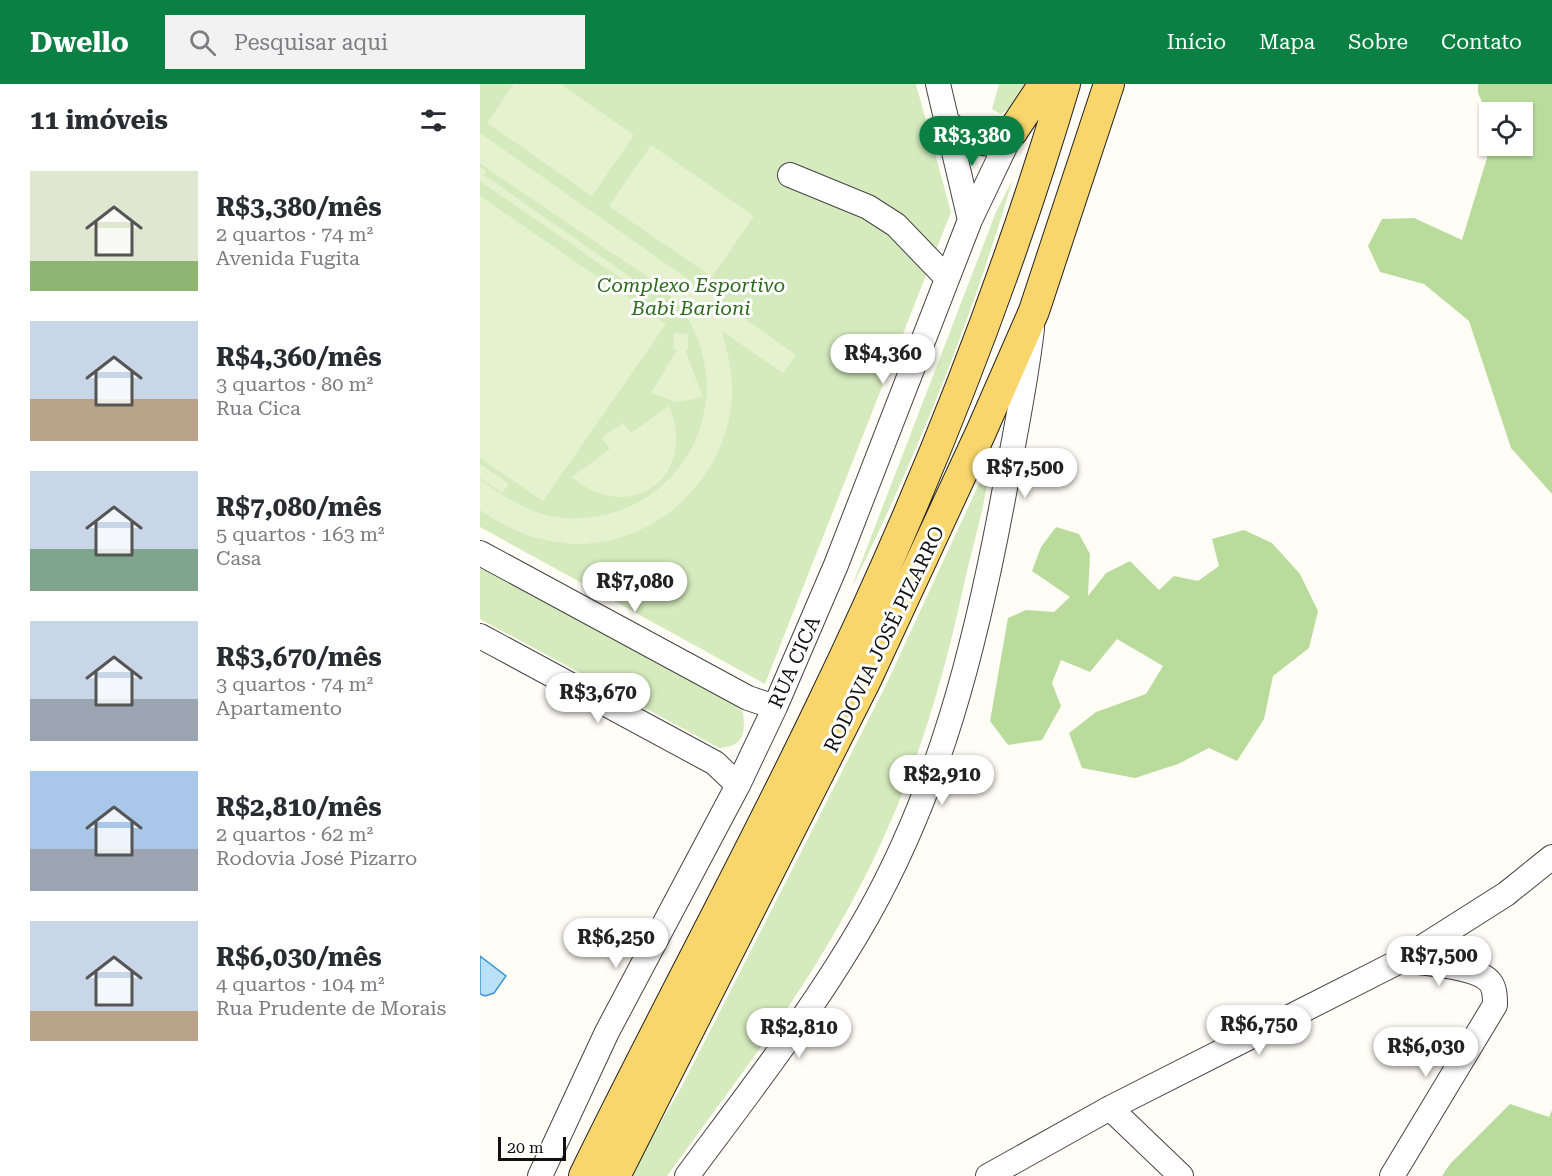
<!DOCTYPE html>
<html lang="pt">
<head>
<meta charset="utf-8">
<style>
  body { margin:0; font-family:"Roboto Serif",serif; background:#f2f2f3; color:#2b2b33; height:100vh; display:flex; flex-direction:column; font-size:22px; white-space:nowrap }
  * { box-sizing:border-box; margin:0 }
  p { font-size:20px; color:#7c7c81 }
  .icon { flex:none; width:33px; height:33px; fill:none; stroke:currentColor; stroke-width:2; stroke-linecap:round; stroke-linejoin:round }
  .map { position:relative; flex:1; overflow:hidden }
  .side { display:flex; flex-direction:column; background:#fff; width:480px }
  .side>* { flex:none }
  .controls { position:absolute; left:999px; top:18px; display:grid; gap:12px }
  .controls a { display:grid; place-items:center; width:54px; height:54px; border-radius:0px; background:#fff; box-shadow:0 2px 4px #0004; font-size:30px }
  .scale { position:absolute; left:18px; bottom:15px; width:68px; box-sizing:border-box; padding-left:6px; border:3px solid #111; border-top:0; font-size:16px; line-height:21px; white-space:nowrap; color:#111; -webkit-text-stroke:4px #fff; paint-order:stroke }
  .price { position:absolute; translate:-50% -51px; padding:0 14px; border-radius:21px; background:#fff; color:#222; font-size:20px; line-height:39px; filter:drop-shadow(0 2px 3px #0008) }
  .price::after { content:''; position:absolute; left:50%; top:36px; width:18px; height:14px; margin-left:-9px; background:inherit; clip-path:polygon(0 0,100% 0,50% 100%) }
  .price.current { background:#0b8043; color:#fff }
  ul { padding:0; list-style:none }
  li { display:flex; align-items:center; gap:18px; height:150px; padding:0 30px }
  li span { display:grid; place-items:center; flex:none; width:168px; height:120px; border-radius:0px; color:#555 }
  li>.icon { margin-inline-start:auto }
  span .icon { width:72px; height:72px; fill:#fffc; stroke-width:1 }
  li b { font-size:26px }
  h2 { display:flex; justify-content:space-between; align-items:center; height:72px; padding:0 30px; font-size:26px }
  header { display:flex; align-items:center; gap:36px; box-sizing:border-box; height:84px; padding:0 30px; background:#0b8043; color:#fff }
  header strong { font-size:28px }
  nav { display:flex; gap:33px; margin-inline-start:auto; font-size:21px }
  .search { width:420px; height:54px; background:#f2f2f3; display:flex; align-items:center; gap:15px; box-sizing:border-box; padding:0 21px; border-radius:0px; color:#7c7c81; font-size:22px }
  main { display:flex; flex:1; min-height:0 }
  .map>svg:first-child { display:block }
  .green { fill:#d5ebbd }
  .forest { fill:#b9dc9c; fill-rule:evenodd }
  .pitch { fill:#e6f2cf }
  .water { fill:#b9e0f7; stroke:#3f96cf; stroke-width:1.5 }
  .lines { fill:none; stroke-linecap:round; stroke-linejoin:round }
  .minor-casing { stroke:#444; stroke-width:26 }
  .major-casing { stroke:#222; stroke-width:32 }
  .minor { stroke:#fff; stroke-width:24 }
  .major { stroke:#f9d66b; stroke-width:30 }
  .labels { text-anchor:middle; stroke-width:6; stroke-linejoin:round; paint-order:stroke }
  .park-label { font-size:20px; font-style:italic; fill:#2f6b1f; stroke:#fff }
  .street-label { font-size:20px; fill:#111; stroke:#fff }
</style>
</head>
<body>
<header>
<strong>Dwello</strong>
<div class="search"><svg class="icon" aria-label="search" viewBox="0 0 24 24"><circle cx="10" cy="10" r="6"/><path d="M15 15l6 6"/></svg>Pesquisar aqui</div>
<nav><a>Início</a><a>Mapa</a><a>Sobre</a><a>Contato</a></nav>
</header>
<main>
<section class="side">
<h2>11 imóveis<svg class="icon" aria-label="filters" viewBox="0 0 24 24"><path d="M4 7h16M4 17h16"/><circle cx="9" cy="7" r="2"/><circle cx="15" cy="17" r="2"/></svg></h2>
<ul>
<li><span style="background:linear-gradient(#dfe7d0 75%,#8fb573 0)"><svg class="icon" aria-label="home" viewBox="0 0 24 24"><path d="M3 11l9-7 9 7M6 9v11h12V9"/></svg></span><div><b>R$3,380/mês</b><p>2 quartos · 74 m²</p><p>Avenida Fugita</p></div></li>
<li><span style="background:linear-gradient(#c9d6e8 65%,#b9a48a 0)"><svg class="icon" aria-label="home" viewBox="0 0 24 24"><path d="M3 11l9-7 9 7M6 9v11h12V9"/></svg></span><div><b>R$4,360/mês</b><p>3 quartos · 80 m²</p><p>Rua Cica</p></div></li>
<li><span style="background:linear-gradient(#c9d6e8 65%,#7fa58c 0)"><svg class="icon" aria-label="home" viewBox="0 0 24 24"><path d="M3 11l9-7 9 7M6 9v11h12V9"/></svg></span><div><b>R$7,080/mês</b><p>5 quartos · 163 m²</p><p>Casa</p></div></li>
<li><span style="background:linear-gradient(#c9d6e8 65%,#9aa5b1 0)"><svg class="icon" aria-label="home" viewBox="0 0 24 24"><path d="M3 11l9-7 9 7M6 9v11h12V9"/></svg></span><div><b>R$3,670/mês</b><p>3 quartos · 74 m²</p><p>Apartamento</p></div></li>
<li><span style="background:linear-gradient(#a9c7e8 65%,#9aa5b1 0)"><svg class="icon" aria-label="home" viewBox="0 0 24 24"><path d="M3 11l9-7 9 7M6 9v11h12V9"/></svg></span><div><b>R$2,810/mês</b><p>2 quartos · 62 m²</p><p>Rodovia José Pizarro</p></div></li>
<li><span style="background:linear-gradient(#c9d6e8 75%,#b9a48a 0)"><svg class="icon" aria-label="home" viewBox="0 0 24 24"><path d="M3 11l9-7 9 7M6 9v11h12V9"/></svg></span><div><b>R$6,030/mês</b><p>4 quartos · 104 m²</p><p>Rua Prudente de Morais</p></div></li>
</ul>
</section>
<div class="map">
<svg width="1072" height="1092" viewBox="0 0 1072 1092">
  <rect width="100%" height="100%" fill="#fffdf5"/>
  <path class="green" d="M0 0H436L471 128 285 600 0 443Z
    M519 0H548L536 19 521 30 512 25Z
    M533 95C492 235 436 374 371 505L516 128Z
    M510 376C507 417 493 460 484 500 459 617 426 719 368 825 317 919 250 1005 187 1092H149L201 1004 405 603Z
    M0 480 246 614 263 628C266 650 263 663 239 664L0 535Z"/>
  <path class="forest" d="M998 0H1072V410L1031 364 989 237 944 200 900 188 888 162 902 135 934 134 982 156 1007 74 1006 27 998 9ZM1010 28H1042V62H1010Z
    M576 443 599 450 610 470 608 512 626 489 650 477 679 506 694 492 718 497 739 482 732 455 764 446 792 459 820 490 838 527 829 564 793 592 784 635 757 677 729 664 698 680 655 694 602 684 589 649 616 628 666 610 683 582 637 555 610 588 581 576 572 599 581 622 562 656 528 661 510 637 528 534 546 526 574 528 590 513 552 487 561 463Z
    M1030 1020 1069 1033 1072 1026V1092H962L970 1080Z"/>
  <path class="pitch" d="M34 0H80L154 51 112 112 7 39Z
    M0 49 316 271 303 289 242 247C248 272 255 296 251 323 241 403 165 468 84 459 53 456 26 444 0 426V396C26 414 53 432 86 434 195 440 262 326 207 233 188 201 150 182 120 161 80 134 40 107 0 79Z
    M171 61 274 132 232 193 129 122Z
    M0 83 6 87 4 91 166 204 162 209 0 97Z
    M0 112 186 240 63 417 0 374Z
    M194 249 208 250V265L205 266 223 313 197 318 171 309 197 266 193 265Z
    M189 322C219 392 150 443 92 393L130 365 122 354 143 339 151 349Z
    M0 380 29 400 22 409 0 394Z"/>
  <path class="water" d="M0 872 26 892 14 909 5 912 0 910Z"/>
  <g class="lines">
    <g class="minor-casing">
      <path id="minor" d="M458 0 490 136
        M467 38C490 55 507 71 532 48
        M310 91 388 123 416 141 467 194
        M0 469 268 614 295 623
        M0 552 235 679 258 701
        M630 1024 701 1092
        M60 1092 127 948 258 701 295 623 356 481 490 136 532 48
        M207 1092C270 1007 336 923 388 831 460 703 495 563 522 420 533 361 545 304 552 245
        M508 1092 630 1024 922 876 1026 810 1072 773
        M912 1092 1015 921C1015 913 1015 904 1010 898 997 882 944 879 922 876"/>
    </g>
    <g class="major-casing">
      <path id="major" d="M532 48 564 0
        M104 1092C181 934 266 779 342 620 438 421 522 212 585 0
        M135 1092 386 596 501 348 554 227 629 0"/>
    </g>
    <use href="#minor" class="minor"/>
    <use href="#major" class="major"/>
  </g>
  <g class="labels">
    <g class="park-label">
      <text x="211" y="208">Complexo Esportivo<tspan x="211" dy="23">Babi Barioni</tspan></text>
    </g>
    <g class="street-label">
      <text transform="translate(404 555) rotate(-64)" y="7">RODOVIA JOSÉ PIZARRO</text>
      <text transform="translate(314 578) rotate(-66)" y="7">RUA CICA</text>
    </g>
  </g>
</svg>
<div class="controls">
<a><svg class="icon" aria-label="locate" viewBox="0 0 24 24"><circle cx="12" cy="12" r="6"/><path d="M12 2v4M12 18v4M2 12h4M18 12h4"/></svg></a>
</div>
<div class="scale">20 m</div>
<b class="price current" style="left:492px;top:83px">R$3,380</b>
<b class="price" style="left:403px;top:301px">R$4,360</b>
<b class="price" style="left:545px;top:415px">R$7,500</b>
<b class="price" style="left:155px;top:529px">R$7,080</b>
<b class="price" style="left:118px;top:640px">R$3,670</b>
<b class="price" style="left:462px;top:722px">R$2,910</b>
<b class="price" style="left:136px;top:885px">R$6,250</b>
<b class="price" style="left:959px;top:903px">R$7,500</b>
<b class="price" style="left:779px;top:972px">R$6,750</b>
<b class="price" style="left:319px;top:975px">R$2,810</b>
<b class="price" style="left:946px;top:994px">R$6,030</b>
</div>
</main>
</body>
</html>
